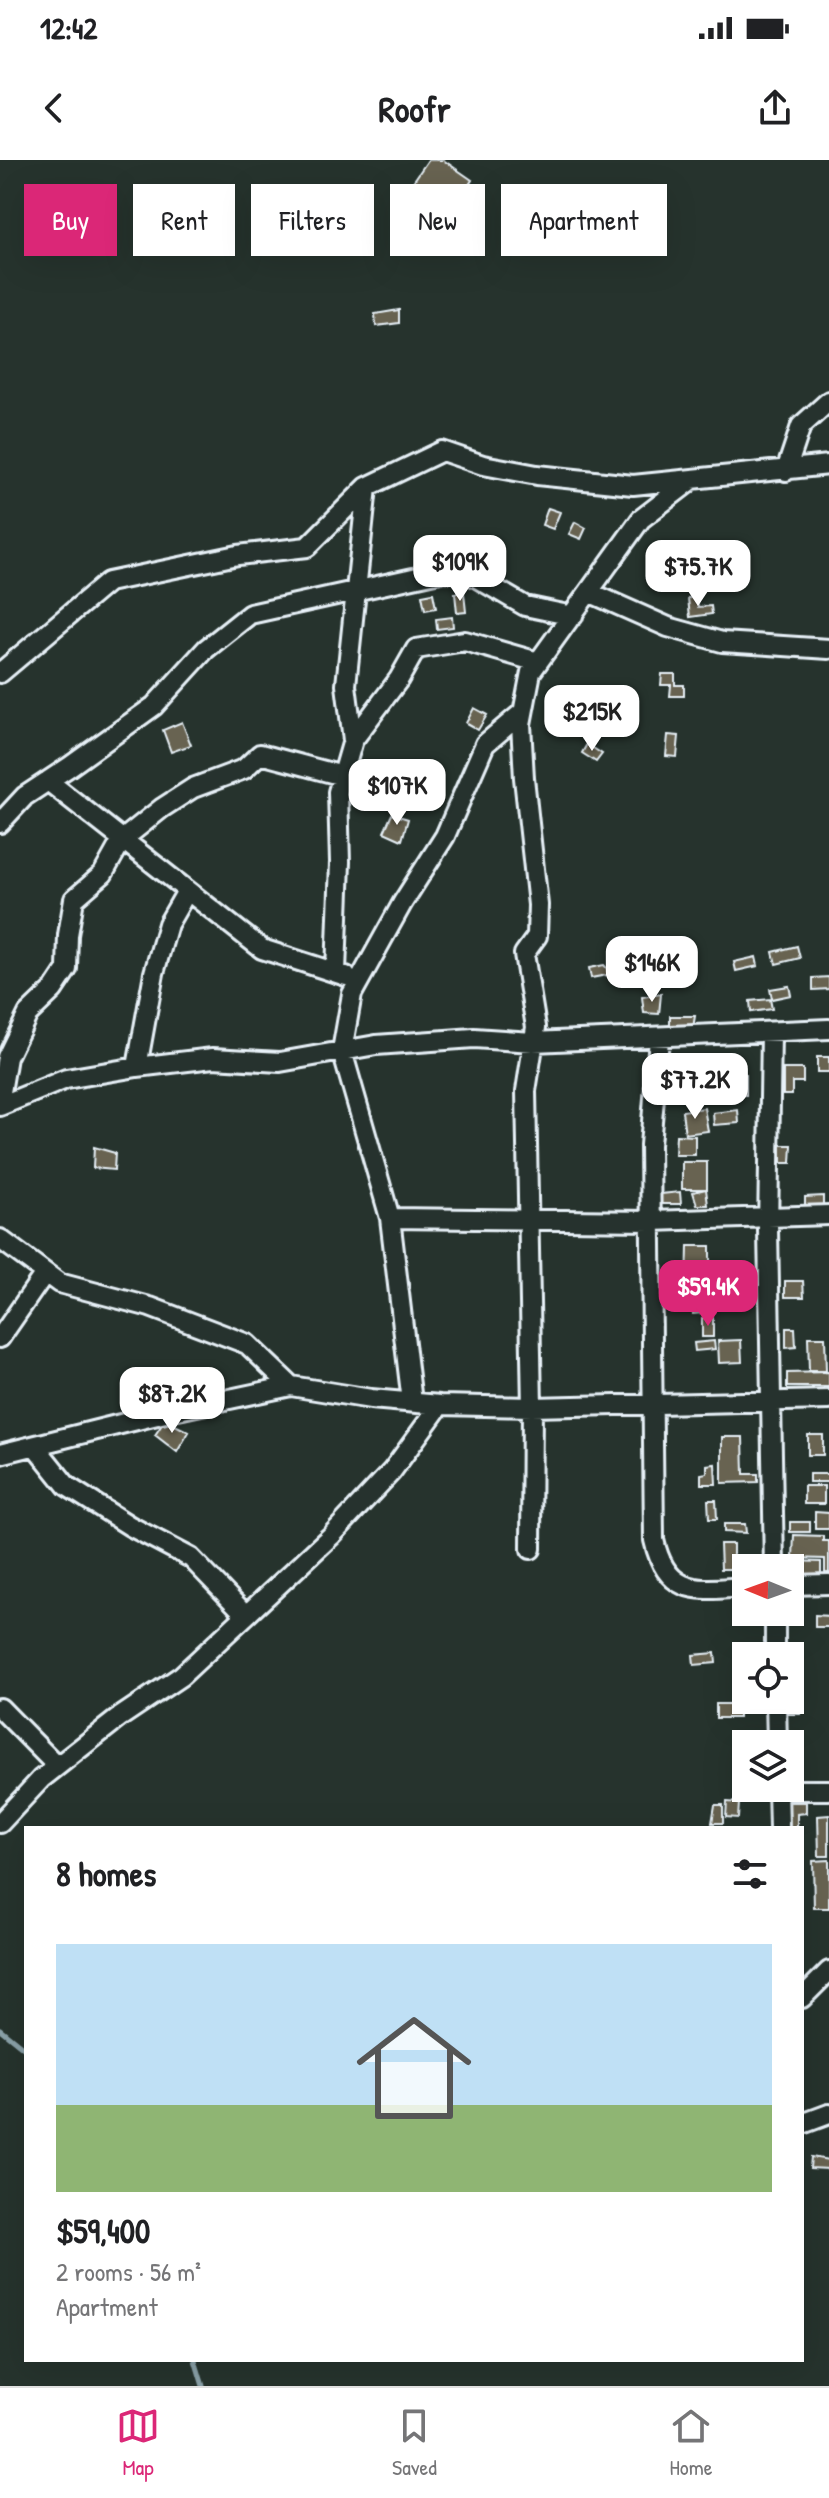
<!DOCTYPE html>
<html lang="en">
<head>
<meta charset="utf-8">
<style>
  body { margin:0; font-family:"Patrick Hand",sans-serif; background:#f2f2f2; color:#202124; height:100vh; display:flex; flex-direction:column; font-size:30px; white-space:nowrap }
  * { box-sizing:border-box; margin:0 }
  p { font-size:26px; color:#757577 }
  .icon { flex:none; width:44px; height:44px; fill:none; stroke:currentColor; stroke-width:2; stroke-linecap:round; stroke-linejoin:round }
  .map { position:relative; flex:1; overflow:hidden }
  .side { position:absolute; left:24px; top:1666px; width:780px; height:536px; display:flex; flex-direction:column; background:#fff; border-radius:0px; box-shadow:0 8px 32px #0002 }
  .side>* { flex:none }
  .top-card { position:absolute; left:24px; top:24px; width:782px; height:72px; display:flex; gap:16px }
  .needle { width:52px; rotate:271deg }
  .fabs { position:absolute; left:732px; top:1394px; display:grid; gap:16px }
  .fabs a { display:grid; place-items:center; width:72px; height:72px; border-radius:0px; background:#fff; box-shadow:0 8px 32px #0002; font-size:40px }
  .price { position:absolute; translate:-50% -68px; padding:0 18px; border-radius:16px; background:#fff; color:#222; font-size:26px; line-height:52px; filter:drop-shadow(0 2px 4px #0008) }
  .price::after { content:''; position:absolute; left:50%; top:48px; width:24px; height:18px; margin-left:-12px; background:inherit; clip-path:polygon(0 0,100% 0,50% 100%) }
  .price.on { background:#db2777; color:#fff }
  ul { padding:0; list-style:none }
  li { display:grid; align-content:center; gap:16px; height:424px; padding:0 32px }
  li+li { border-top:2px solid #e0e0e0 }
  li span { display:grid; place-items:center; height:248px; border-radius:0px; color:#555 }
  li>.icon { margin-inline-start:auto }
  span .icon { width:144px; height:144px; fill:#fffc; stroke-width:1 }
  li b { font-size:34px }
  h2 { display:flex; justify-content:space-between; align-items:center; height:96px; padding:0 32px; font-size:34px }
  .pill { padding:0 28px; border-radius:0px; background:#fff; box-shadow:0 8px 32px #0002; font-size:28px; line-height:72px }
  .pill.on { background:#db2777; color:#fff }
  .status { display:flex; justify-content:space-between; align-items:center; height:56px; padding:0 40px; background:#fff; direction:ltr }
  .status svg { height:22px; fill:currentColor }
  header { display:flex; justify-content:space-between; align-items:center; height:104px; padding:0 32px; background:#fff; font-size:36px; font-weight:700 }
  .menu { display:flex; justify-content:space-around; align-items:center; height:112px; border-top:2px solid #e0e0e0; background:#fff; font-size:22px; color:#757577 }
  .menu a { display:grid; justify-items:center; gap:4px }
  .menu .on { color:#db2777 }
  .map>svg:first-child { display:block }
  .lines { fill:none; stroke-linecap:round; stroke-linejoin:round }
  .stream { stroke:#8aa1a8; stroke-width:5 }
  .building { fill:#676451; stroke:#e8f1f8; stroke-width:2 }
  .street-casing { stroke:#e8f1f8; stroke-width:24 }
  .street { stroke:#26332d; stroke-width:18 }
</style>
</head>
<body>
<div class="status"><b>12:42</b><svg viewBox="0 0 49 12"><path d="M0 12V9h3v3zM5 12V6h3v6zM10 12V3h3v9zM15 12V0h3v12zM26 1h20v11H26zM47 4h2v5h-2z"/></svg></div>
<header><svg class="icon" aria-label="back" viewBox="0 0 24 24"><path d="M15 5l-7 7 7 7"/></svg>Roofr<svg class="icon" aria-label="share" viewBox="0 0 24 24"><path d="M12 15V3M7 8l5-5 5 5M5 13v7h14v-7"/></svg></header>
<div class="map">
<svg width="829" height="2226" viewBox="0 0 829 2226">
  <rect width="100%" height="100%" fill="#26332d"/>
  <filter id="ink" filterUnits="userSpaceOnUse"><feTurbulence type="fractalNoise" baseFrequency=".0125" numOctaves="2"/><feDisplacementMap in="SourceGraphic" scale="16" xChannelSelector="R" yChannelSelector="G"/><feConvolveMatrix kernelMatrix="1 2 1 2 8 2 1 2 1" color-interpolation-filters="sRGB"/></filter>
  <g filter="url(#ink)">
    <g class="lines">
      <path class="stream" d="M0 1869 26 1890
        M195 2200 203 2226"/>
    </g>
    <path class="building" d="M428 0H443L472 20 445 63 404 35Z
      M399 150V163L376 166 375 154Z
      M548 348 560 352 553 369 542 365Z
      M575 362 586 368 581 379 569 374Z
      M683 390 705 395 703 404 681 400Z
      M433 433 436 448 425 450 422 435Z
      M455 433H464L466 452 457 453Z
      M697 437 698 447 711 446 712 454 690 457 688 438Z
      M452 457 453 467 437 469 436 459Z
      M662 514H675V525H684V536H670L671 525H661Z
      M474 548 487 555 478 570 466 563Z
      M182 562 191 585 171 592 163 570Z
      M668 575 679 576 677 597 666 596Z
      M587 584 602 594 596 602 582 593Z
      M392 654 408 659 402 680 384 672Z
      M797 786 800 798 776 804 773 792Z
      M756 797 758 806 736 811 734 802Z
      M604 805 612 814 591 818 589 808Z
      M644 806 666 807 665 824 640 821 639 817Z
      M829 817V829L813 830V818Z
      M789 826 791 835 772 839 770 829Z
      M661 834 659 854 644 853 642 837Z
      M770 839 772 849 751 852 750 841Z
      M670 856H695L693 868H670Z
      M817 897H829V912H817Z
      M687 899H712L711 911 686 910Z
      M783 909H803V922H792V935H783Z
      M717 914H746V935H717Z
      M704 948 708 971 685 974 682 951Z
      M738 950 739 963 714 965 713 953Z
      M676 975 695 976V995H675Z
      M781 985H792L791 1003H781Z
      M94 987 115 993 114 1010 93 1008Z
      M682 1002H707V1029H682Z
      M706 1029 708 1045H697L693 1032Z
      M680 1032 681 1044H661V1034Z
      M823 1036V1045H805V1037Z
      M688 1086H710V1128H687Z
      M785 1121H803L804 1137H785Z
      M712 1132 714 1152 693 1154 691 1134Z
      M702 1158H713V1177H702Z
      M786 1168H795L796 1187 786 1188Z
      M808 1177H825L826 1211H809Z
      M741 1180 742 1202 719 1203 718 1181Z
      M714 1181 715 1189 695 1191 694 1183Z
      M829 1212V1227H787V1213Z
      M165 1260 189 1272 177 1292 155 1275Z
      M808 1275H823V1295H808Z
      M722 1277H743L744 1314H758V1322L722 1323Z
      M715 1304 716 1324H701V1314L707 1313V1305Z
      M809 1314H829V1322H809Z
      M804 1326H824V1344H804Z
      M708 1340H716L717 1359H709Z
      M815 1352 829 1353V1369H815Z
      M790 1362H810V1372H790Z
      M724 1364H745L746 1373 724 1372Z
      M794 1375 823 1376V1381H829V1421H825V1399L793 1398Z
      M720 1384H733V1399L741 1398V1409H721Z
      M791 1401 821 1402V1421L791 1420Z
      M815 1455 829 1456V1467H815Z
      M715 1493 716 1503 694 1505 693 1495Z
      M790 1536H801L800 1554H788Z
      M716 1544H739V1558H716Z
      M727 1642 739 1643 738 1658 726 1657Z
      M785 1642H806V1653L797 1654V1668H788Z
      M715 1645H723V1663H712Z
      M829 1655V1696H819L818 1656Z
      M829 1700V1748H814L813 1701Z
      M811 1997 829 2000V2009L810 2008Z"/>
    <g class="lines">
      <g class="street-casing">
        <path id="street" d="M786 311 801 266 829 241
          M591 433 668 467 722 482 829 489
          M0 513 108 422 238 395 307 387 367 327 442 291 483 305 537 315 633 325 829 305
          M353 580 346 525 367 327
          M48 621 262 789 346 816
          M0 663 25 636 69 607 154 546 206 489 250 454 445 411 470 414 525 446 573 456
          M336 812 340 702 338 632 353 580 399 519 416 489 465 481 538 502
          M771 872 768 1070 774 1408
          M659 879 650 985 654 1380C667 1437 697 1430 746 1427
          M137 907 154 813 168 764 187 731
          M0 938 7 897 28 854 53 830 67 809 68 775 74 739 103 714 122 680 162 648 193 628 244 609 260 594 343 616
          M0 946 66 919 137 907 213 898 280 902 376 885 474 878 533 882 829 869
          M390 1058 651 1061 829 1055
          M0 1079 59 1123 150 1147 247 1184 291 1226
          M0 1178 45 1113
          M412 1242 390 1058 342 891 352 834 403 742 445 676 485 584 523 552
          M35 1286 67 1326 130 1366 191 1398 246 1455
          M0 1294 173 1251 291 1226 371 1239 440 1245 532 1247 829 1240
          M531 1389 532 1247 526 931 536 867 524 794 537 776 538 745 524 618 521 564 531 512 641 359 693 319
          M790 1425 829 1424
          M775 1452V1496
          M776 1540 777 1584
          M0 1548 57 1606
          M778 1628 779 1668
          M778 1630H829
          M0 1663 41 1619 120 1557 181 1516 331 1376 392 1311 440 1245
          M802 1838 829 1811
          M802 1964 829 1954"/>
      </g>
      <use href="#street" class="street"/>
    </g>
  </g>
</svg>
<div class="fabs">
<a><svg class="needle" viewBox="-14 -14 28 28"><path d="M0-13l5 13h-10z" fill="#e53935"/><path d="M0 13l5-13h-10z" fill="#757577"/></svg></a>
<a><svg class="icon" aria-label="locate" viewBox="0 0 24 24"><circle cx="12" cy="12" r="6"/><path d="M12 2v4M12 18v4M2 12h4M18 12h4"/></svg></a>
<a><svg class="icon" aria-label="layers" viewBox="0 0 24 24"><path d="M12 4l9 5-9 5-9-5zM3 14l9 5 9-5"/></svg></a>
</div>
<b class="price" style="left:460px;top:443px">$109K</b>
<b class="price" style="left:698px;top:448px">$75.7K</b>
<b class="price" style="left:592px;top:593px">$215K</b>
<b class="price" style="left:397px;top:667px">$107K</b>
<b class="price" style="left:652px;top:844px">$146K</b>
<b class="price" style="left:695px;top:961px">$77.2K</b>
<b class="price on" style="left:708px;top:1168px">$59.4K</b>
<b class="price" style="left:172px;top:1275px">$87.2K</b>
<div class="top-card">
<a class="pill on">Buy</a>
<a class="pill">Rent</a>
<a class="pill">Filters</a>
<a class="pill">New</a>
<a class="pill">Apartment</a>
</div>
<section class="side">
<h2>8 homes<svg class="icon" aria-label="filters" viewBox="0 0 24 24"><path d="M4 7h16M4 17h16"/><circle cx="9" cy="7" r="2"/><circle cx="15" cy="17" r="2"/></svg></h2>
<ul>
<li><span style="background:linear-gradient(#bfe0f5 65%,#8fb573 0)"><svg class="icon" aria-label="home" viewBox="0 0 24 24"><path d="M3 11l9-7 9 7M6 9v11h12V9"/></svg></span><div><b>$59,400</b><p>2 rooms · 56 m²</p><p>Apartment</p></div></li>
</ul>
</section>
</div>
<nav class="menu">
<a class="on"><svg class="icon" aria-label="map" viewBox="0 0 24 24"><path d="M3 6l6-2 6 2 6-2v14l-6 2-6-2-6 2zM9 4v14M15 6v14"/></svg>Map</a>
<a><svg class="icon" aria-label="saved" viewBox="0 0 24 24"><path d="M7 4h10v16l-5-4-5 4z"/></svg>Saved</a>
<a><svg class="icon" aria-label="home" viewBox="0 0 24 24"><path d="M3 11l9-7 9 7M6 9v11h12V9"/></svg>Home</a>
</nav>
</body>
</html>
